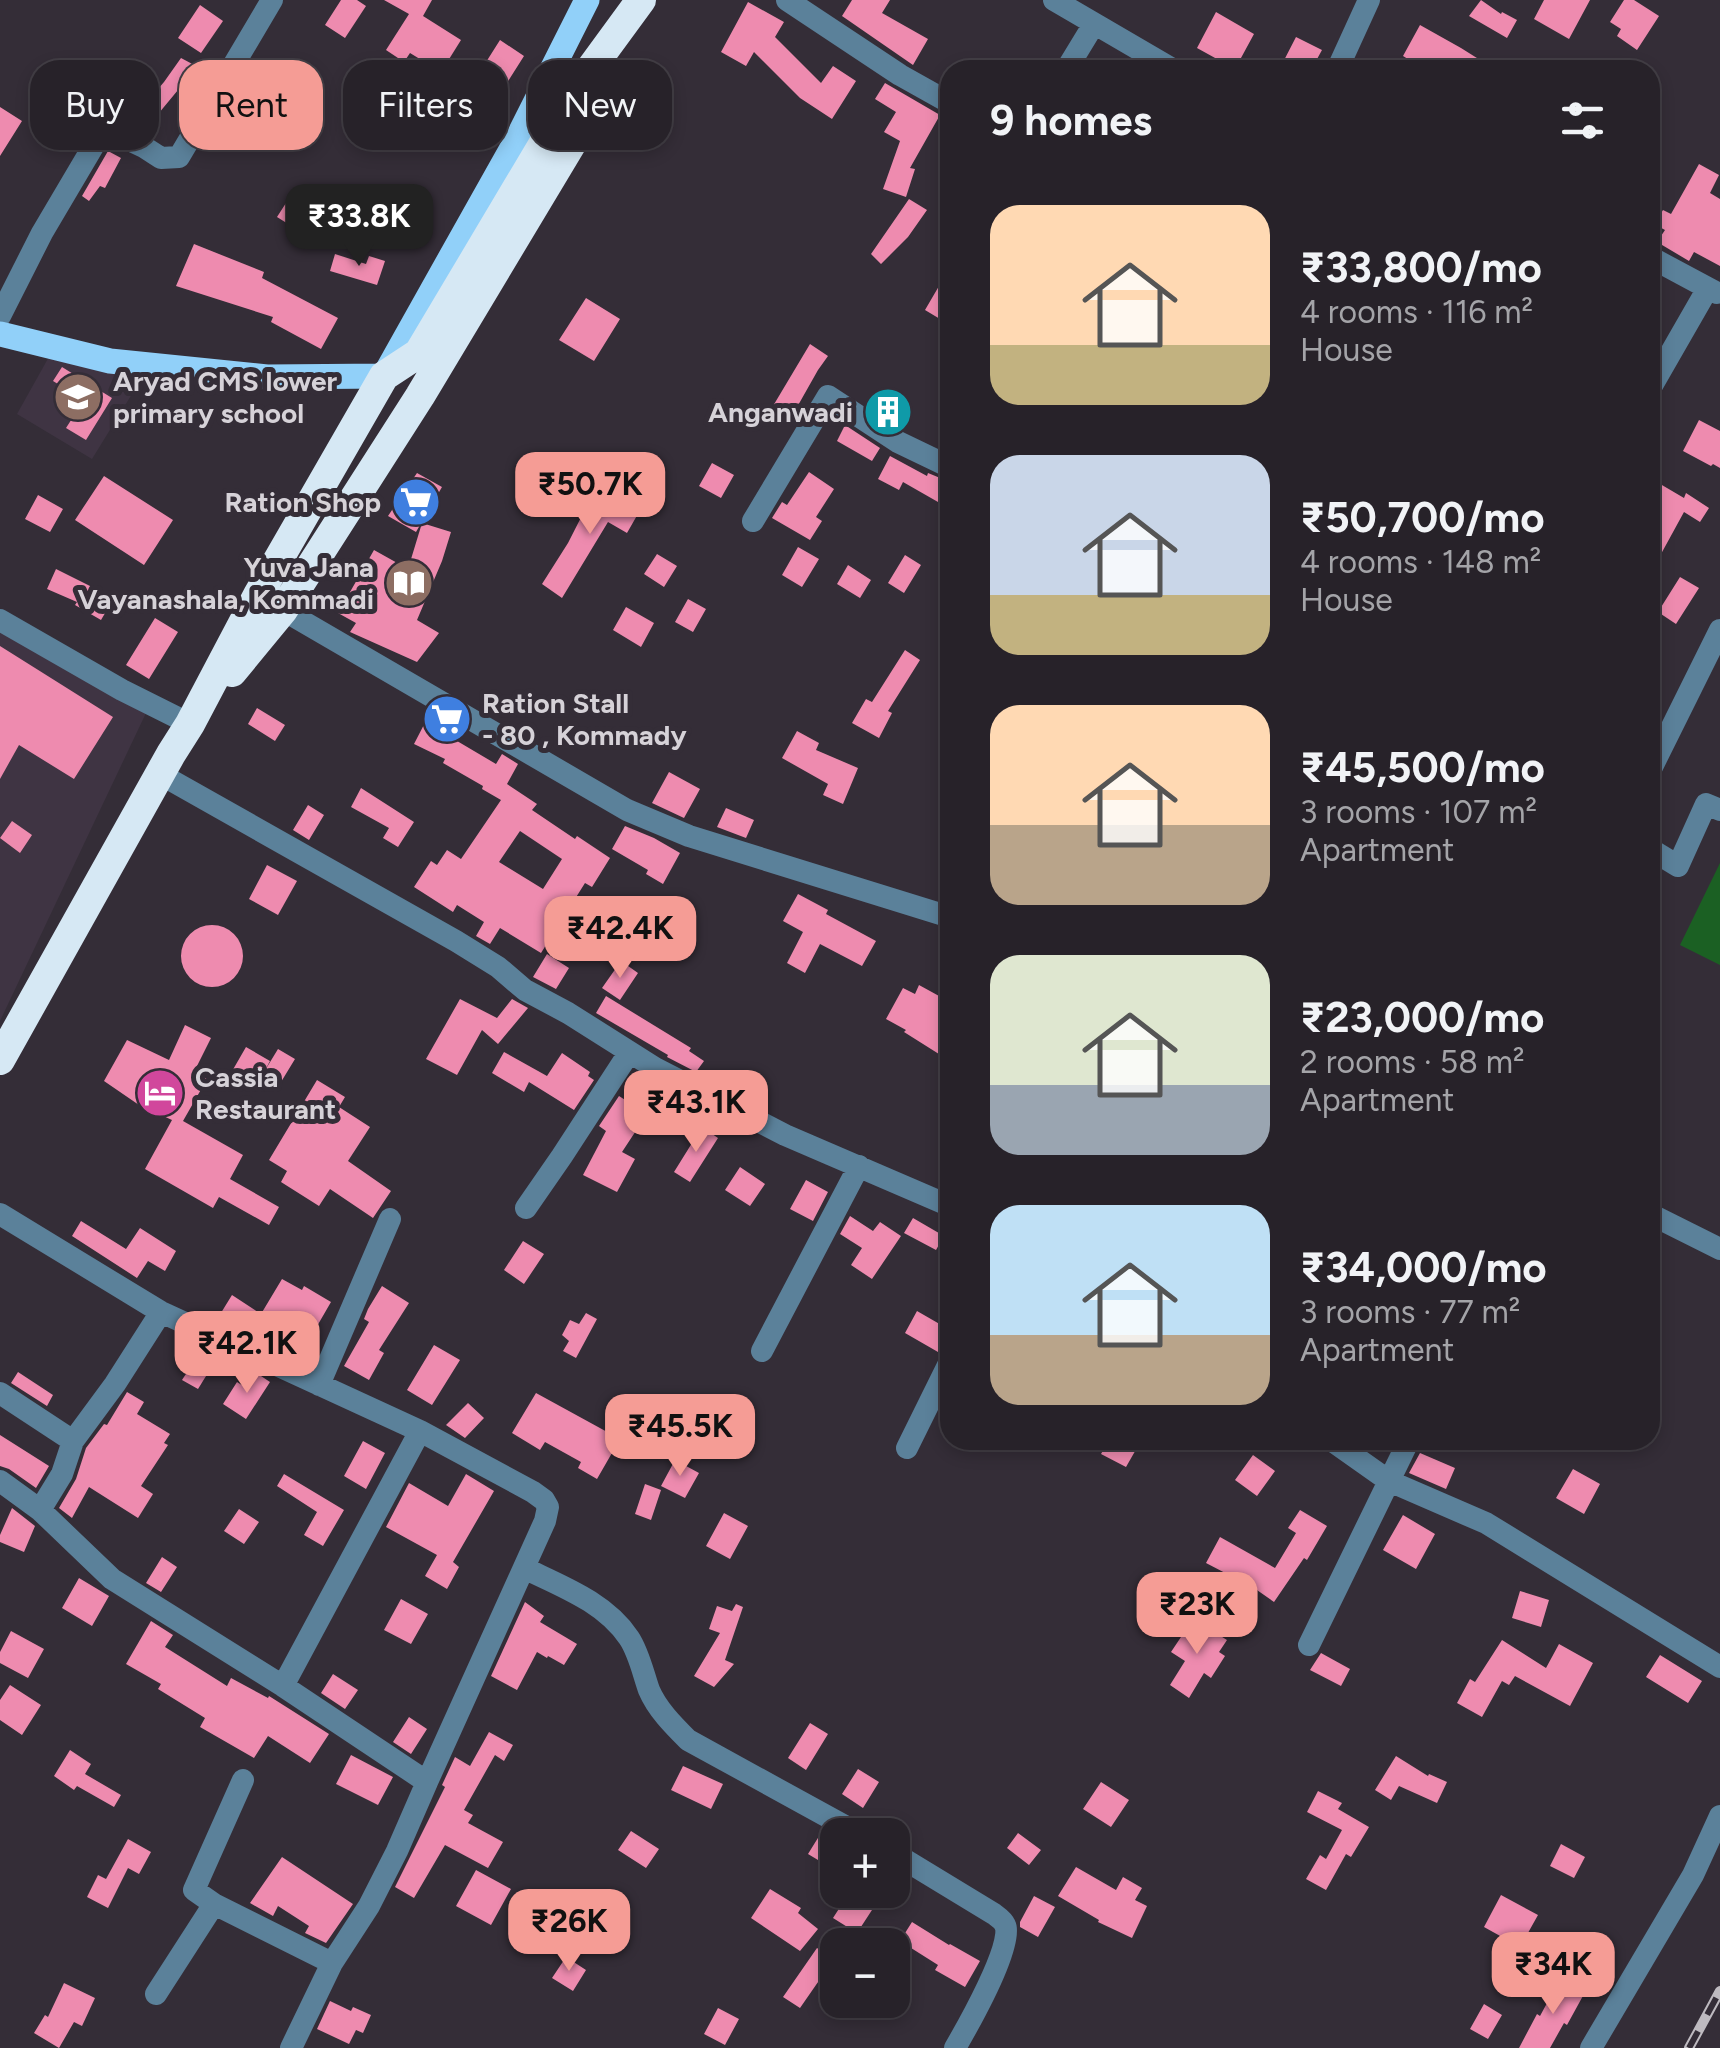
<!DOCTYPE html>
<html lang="en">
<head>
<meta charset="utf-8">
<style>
  body { margin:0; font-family:Figtree,sans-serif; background:#332f35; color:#f1f3f6; height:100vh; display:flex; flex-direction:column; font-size:38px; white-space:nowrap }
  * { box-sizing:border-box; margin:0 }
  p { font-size:32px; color:#a4a4a8 }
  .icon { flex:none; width:55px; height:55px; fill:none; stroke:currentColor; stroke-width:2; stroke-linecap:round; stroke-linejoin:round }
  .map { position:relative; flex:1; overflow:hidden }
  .side { position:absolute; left:940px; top:60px; width:720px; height:1390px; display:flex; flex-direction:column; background:#272229; border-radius:30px; box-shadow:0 5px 15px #0003,0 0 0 2px #433f46 }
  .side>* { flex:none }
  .hud { position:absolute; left:30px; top:60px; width:760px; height:90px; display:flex; gap:20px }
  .controls { position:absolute; left:820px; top:1818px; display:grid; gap:20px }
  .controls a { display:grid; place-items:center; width:90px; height:90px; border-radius:20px; background:#272229; box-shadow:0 5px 15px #0003,0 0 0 2px #433f46; font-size:50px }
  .price { position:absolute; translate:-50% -85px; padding:0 22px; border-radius:20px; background:#f59c95; color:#111; font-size:32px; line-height:65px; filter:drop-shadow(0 2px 5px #0008) }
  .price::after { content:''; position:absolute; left:50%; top:60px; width:30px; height:22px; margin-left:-15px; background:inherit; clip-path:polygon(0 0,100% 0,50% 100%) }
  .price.on { background:#222; color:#fff }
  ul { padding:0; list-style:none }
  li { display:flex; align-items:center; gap:30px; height:250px; padding:0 50px }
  li span { display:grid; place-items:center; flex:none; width:280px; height:200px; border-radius:30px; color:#555 }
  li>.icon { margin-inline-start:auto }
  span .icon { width:120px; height:120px; fill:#fffc; stroke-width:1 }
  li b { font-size:42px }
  h2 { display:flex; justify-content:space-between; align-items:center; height:120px; padding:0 50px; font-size:42px }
  .chip { padding:0 35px; border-radius:30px; background:#272229; box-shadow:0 5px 15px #0003,0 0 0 2px #433f46; font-size:35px; line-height:90px }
  .chip.on { background:#f59c95; color:#111 }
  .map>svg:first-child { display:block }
  .built { fill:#3f3443 }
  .green { fill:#1b6023 }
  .building { fill:#ee8baf; fill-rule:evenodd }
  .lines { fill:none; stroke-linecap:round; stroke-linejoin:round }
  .minor { stroke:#5b819a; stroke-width:22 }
  .major { stroke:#91d0f9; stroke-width:25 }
  .highway { stroke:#d6e8f4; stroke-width:30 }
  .rail-casing { stroke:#bebac0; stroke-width:10 }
  .rail { stroke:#342d37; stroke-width:6; stroke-dasharray:19; stroke-linecap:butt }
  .labels { text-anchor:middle; stroke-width:10; stroke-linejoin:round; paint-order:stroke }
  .poi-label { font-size:28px; font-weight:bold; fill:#d6d2d8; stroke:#342d37; text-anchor:start }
</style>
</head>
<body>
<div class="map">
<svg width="1720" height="2048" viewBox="0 0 1720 2048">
  <rect width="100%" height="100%" fill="#342d37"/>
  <path class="built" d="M50 355 140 381 92 459 17 414Z
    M0 628 146 713 0 1021Z"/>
  <path class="green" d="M1720 863V965L1680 945Z"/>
  <path class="building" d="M341 0H357L366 6 345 38 325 25Z
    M384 0H432L423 16 461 40 441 72 410 53 404 62 386 50 409 14Z
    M852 0H890L882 13 928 39 913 65 842 16Z
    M1481 0 1501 14 1502 12 1517 20 1507 38 1469 16Z
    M1544 0H1590L1569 39 1534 19Z
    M1624 0H1634L1659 16 1637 50 1617 36 1621 29 1610 22Z
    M748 2 784 22 775 37 821 83 833 66 856 81 832 119 800 98 754 52 746 66 721 52Z
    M200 5 223 21 201 53 178 38Z
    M1216 12 1254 34 1235 69 1197 48Z
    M1420 25 1461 48 1496 70H1413L1416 64 1403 56Z
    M1296 37 1322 50 1311 70H1279Z
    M500 40 524 56 505 86 481 70Z
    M181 58 198 67 188 86 183 84 149 125 139 118 142 113 139 111 164 82Z
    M256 80 279 96 257 128 234 113Z
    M885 83 940 115 910 168 915 169 906 197 883 189 900 141 884 132 896 112 875 99Z
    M0 107 22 121 0 156Z
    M108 151 121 158 105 188 100 186 89 201 82 196Z
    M1699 164 1719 175 1710 193 1720 199V266L1694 252 1689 261 1657 242 1665 230 1654 224 1663 210 1671 214Z
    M295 189 319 204 301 232 277 217Z
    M909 199 927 210 908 237 881 264 871 254Z
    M194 244 264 272 262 278 338 318 321 349 271 322 273 317 176 286Z
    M335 254 366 264 369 256 385 261 377 285 330 271Z
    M939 286 950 293V325L925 310Z
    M586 298 620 319 594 361 559 340Z
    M810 344 828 356 818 370 792 416 773 406Z
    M62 367 112 398 86 440 66 428 84 400 53 381Z
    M885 389 910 404 897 424 874 408Z
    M1699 420 1720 431V468L1713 464 1711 466 1683 451Z
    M845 425 880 448 872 461 837 441Z
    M890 456 927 476 928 473 950 482V497L945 506 903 482 899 490 878 479Z
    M712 463 734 475 721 498 699 486Z
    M809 472 834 489 816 517 822 521 810 540 772 518 782 502 787 505Z
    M417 473 442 487 416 532 388 516Z
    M104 476 173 520 144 565 75 520Z
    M1650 478 1684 498 1686 493 1709 508 1700 522 1684 512 1661 554 1650 548Z
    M595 490 616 504 622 493 643 505 627 533 608 522 562 598 542 584 568 543Z
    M38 495 63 509 50 532 25 519Z
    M422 523 451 532 442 561 417 620 439 633 417 662 350 632 356 623 338 613 374 550 408 569Z
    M798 547 819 559 802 587 782 575Z
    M657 554 677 566 664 587 644 574Z
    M905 555 921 565 904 593 888 583Z
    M848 565 871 580 860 598 837 584Z
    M56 569 114 598 101 620 75 605 77 602 47 589Z
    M1680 577 1699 588 1676 624 1658 612Z
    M688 599 706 609 693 632 675 622Z
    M626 607 654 623 641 647 613 630Z
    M155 618 178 632 149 679 126 665Z
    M0 646 113 717 74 779 19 745 0 779Z
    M905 650 920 660 888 711 892 713 879 738 852 723 866 699 872 702Z
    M257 708 285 725 275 741 248 724Z
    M430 713 457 729 452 738 496 764 502 754 518 764 507 784 537 804 532 810 575 839 577 836 610 858 592 887 585 883 541 953 500 928 490 944 476 936 484 922 457 905 453 912 414 887 431 861 437 865 447 850 461 859 501 800 482 789 483 786 443 763 445 759 414 744ZM520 831 562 859 543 889 499 862Z
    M797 731 819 743 816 750 858 768 843 804 823 795 828 784 782 758Z
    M669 772 700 789 684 818 652 803Z
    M361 788 414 822 398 847 383 838 389 828 351 807Z
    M308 805 324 815 309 840 293 830Z
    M726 808 754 820 746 838 717 827Z
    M12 821 32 835 20 853 0 838Z
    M625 826 654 838 680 853 663 884 646 874 648 870 612 849Z
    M267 865 297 881 278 915 249 899Z
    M798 894 828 910 826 914 876 941 862 966 820 944 805 973 787 963 803 932 783 921Z
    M181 956a31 31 0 1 1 62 0a31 31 0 1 1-62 0Z
    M547 954 569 968 556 989 533 977Z
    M621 961 638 973 620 1000 602 988Z
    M919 985 950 1002V1061L904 1032 906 1030 886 1019 903 988 915 994Z
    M606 996 691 1048 689 1051 704 1061 696 1072 667 1057 668 1055 596 1013Z
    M460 999 497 1018 512 999 528 1008 498 1044 482 1030 457 1075 426 1059Z
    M185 1025 211 1038 194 1072 207 1079 183 1121 243 1155 230 1179 279 1207 269 1225 219 1197 213 1208 145 1169 172 1120 139 1105 104 1081 127 1040 169 1060Z
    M246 1047 270 1061 256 1087 231 1073Z
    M278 1049 295 1059 281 1082 264 1072Z
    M504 1052 547 1076 562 1053 590 1072 588 1076 594 1080 574 1110 529 1082 524 1092 492 1073Z
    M317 1080 345 1097 339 1107 370 1127 348 1161 391 1191 373 1218 330 1189 319 1206 281 1182 287 1171 269 1160Z
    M619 1096 647 1114 622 1152 635 1159 617 1192 583 1175 606 1131 599 1126Z
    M702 1127 718 1138 690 1182 674 1172Z
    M740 1167 765 1184 750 1206 725 1190Z
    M806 1180 828 1192 813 1221 790 1209Z
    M850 1216 873 1231 880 1222 901 1236 872 1279 851 1265 862 1248 840 1234Z
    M913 1218 944 1236 936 1250 904 1233Z
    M81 1221 126 1249 140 1228 176 1251 165 1271 148 1261 137 1278 72 1236Z
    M523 1241 544 1254 524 1284 504 1270Z
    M282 1279 302 1290 304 1286 331 1302 309 1340 280 1323 266 1344 216 1321 232 1295 261 1314Z
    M382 1286 409 1303 379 1350 384 1353 369 1380 344 1366 369 1322 364 1319 368 1309Z
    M917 1311 950 1330V1339L946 1347 938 1352 905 1333Z
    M586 1313 597 1319 576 1358 563 1351 569 1341 562 1335 570 1320 579 1324Z
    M434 1345 460 1360 432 1405 407 1390Z
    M203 1348 219 1355 198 1389 182 1380Z
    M18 1372 53 1395 47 1406 11 1383Z
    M255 1372 270 1382 246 1419 223 1404 237 1382 245 1387Z
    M127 1392 144 1402 137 1414 170 1434 164 1443 168 1445 141 1486 153 1494 138 1518 89 1487 72 1518 59 1508 76 1479 86 1448 104 1424 107 1425Z
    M536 1393 620 1439 597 1479 578 1468 581 1462 545 1442 540 1450 512 1433Z
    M468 1403 484 1418 465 1438 446 1425Z
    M683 1408 707 1422 697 1440 673 1426Z
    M0 1435 49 1466 36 1488 9 1469 0 1466Z
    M1109 1440H1127L1138 1446 1126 1467 1101 1454Z
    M363 1441 385 1453 366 1489 344 1476Z
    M1420 1453 1455 1468 1446 1489 1409 1473Z
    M1253 1455 1275 1471 1257 1496 1235 1480Z
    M675 1460 699 1473 685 1498 661 1486Z
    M1573 1469 1600 1484 1584 1514 1556 1498Z
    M284 1474 344 1510 323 1546 304 1535 317 1512 277 1486Z
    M466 1474 494 1491 453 1562 459 1567 447 1589 425 1576 437 1555 386 1527 409 1483 448 1506Z
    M645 1484 661 1490 651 1520 635 1514Z
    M12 1508 35 1526 24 1552 0 1542V1535Z
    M239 1509 259 1522 244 1544 224 1531Z
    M1300 1510 1327 1526 1307 1560 1304 1558 1274 1602 1254 1588 1206 1563 1220 1537 1275 1568 1296 1533 1288 1528Z
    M724 1513 748 1526 730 1559 706 1546Z
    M1403 1515 1435 1534 1416 1569 1383 1550Z
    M162 1557 177 1567 161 1592 146 1583Z
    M79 1578 109 1596 92 1626 62 1608Z
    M1520 1591 1549 1600 1541 1627 1512 1618Z
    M401 1599 428 1614 411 1644 384 1630Z
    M525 1602 544 1616 540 1622 577 1644 564 1665 548 1656 547 1658 537 1652 517 1690 491 1676Z
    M736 1604 743 1607 725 1660 734 1664 714 1687 694 1676 720 1633 709 1629 717 1606 732 1611Z
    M1193 1619 1227 1640 1219 1652 1225 1656 1211 1678 1204 1673 1189 1698 1170 1685 1185 1661 1171 1652Z
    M151 1621 173 1635 165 1647 227 1686 231 1678 268 1698 269 1696 329 1734 310 1763 268 1736 254 1758 200 1727 205 1718 158 1689 161 1684 126 1664Z
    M11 1631 44 1649 28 1678 0 1663V1652Z
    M1502 1640 1546 1668 1559 1644 1593 1663 1570 1706 1515 1676 1509 1685 1502 1681 1482 1717 1457 1703 1470 1679 1475 1682Z
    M1321 1653 1350 1669 1341 1686 1310 1670Z
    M1660 1655 1702 1681 1688 1703 1646 1677Z
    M333 1674 358 1690 345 1709 321 1693Z
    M10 1685 41 1705 22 1735 0 1720V1700Z
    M409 1717 427 1729 411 1754 393 1742Z
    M810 1723 828 1734 806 1770 788 1758Z
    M489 1732 513 1745 504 1761 495 1755 464 1810 473 1815 468 1823 503 1842 488 1868 445 1845 414 1898 395 1887 445 1787 442 1785 455 1757 470 1766Z
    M70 1750 91 1764 85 1774 121 1795 114 1807 77 1786 74 1790 54 1776Z
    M351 1755 393 1777 378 1805 336 1784Z
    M1396 1756 1428 1776 1429 1774 1447 1782 1437 1803 1399 1786 1391 1800 1375 1790Z
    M683 1766 723 1784 711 1809 671 1790Z
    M858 1769 879 1782 863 1808 842 1794Z
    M1101 1782 1129 1800 1111 1827 1083 1809Z
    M1318 1791 1342 1803 1338 1809 1369 1827 1351 1857 1346 1854 1326 1890 1306 1879 1320 1855 1326 1859 1342 1830 1307 1812Z
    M631 1831 659 1849 646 1868 618 1850Z
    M821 1833 838 1842V1872L808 1854Z
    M1018 1833 1041 1850 1029 1865 1007 1848Z
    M128 1839 151 1852 139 1874 128 1868 108 1908 87 1897 98 1875 106 1879Z
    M1561 1844 1585 1857 1574 1878 1550 1866Z
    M282 1857 353 1904 326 1943 305 1933 309 1926 278 1906 273 1916 250 1903Z
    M1076 1867 1116 1890 1123 1877 1142 1888 1135 1900 1147 1906 1132 1938 1098 1922 1099 1920 1058 1896Z
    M476 1870 511 1889 491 1925 456 1906Z
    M770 1889 801 1908 798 1913 818 1929 800 1951 751 1918Z
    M851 1890H885L857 1933 833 1918Z
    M1501 1895 1538 1915 1520 1947 1484 1927Z
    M1034 1896 1055 1907 1038 1937 1020 1927V1922Z
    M912 1922 949 1945 950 1944 980 1961 965 1987 935 1970 938 1965 900 1941Z
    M817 1948 834 1959 800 2008 783 1997Z
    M566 1957 586 1970 573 1991 552 1978Z
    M1559 1981 1584 1994 1567 2025 1564 2023 1550 2048H1519L1537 2014 1540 2016Z
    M64 1983 95 1998 82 2026 74 2022 59 2048 34 2033 45 2015 48 2017Z
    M330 2001 351 2011 353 2007 371 2015 363 2033 356 2030 349 2044 317 2029Z
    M1484 2004 1502 2015 1488 2039 1470 2029Z
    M718 2008 739 2019 725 2045 704 2034Z"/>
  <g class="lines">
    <path class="minor" d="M787 0 900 75 950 103
      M1054 0 1174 70
      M1066 70 1094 24
      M1337 70 1369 0
      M1650 257 1717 293
      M950 259V261
      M0 316 42 233 104 128 144 147 161 158 179 157 272 0
      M1650 389 1708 288
      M753 521 828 396 898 442 950 467
      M283 610 627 810 689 836 950 917
      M0 620 122 690 190 724
      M1650 771 1720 630
      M160 774 456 941 498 967 525 990 568 1013 655 1068 785 1135 950 1206
      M1650 849 1678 866 1706 804 1720 810
      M526 1208 562 1156 629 1053
      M0 1214 161 1312 420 1431 283 1686 427 1782 397 1851 369 1906 332 1963 291 2048
      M1650 1214 1720 1249
      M762 1351 859 1166
      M319 1385 390 1219
      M0 1393 73 1441
      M420 1431 533 1492 544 1500 548 1507 545 1521 427 1782
      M1331 1440 1389 1481 1486 1523 1720 1667
      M907 1448 950 1361
      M0 1481 40 1510 112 1579 283 1686
      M40 1510 62 1474 73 1441 115 1384 161 1312
      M524 1568C561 1586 605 1602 629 1638 639 1653 643 1673 649 1690 657 1709 673 1725 688 1740L861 1835
      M1309 1645 1409 1440
      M892 1852 994 1914C998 1917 1003 1920 1005 1925 1015 1943 966 2029 955 2048
      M214 1904 332 1963
      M156 1994 214 1904 194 1890 243 1780
      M1591 2048 1693 1875 1720 1816"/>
    <path class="major" d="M0 334 110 361 267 377 384 376 517 139 587 0"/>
    <path class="highway" d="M232 672 283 610 420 396 573 141 596 89
      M0 1060 171 754 190 724 258 595 384 376 419 353 578 86 641 0"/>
    <g class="rail-casing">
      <path id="rail" d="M1689 2048 1720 1991"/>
    </g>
    <use href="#rail" class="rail"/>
  </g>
  <defs>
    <g id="school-disc" transform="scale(2.5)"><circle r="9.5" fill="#8d6e63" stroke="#342d37"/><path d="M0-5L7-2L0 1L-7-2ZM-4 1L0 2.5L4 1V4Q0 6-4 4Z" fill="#fff"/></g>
    <g id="building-disc" transform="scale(2.5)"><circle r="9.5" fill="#0f9aa8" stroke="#342d37"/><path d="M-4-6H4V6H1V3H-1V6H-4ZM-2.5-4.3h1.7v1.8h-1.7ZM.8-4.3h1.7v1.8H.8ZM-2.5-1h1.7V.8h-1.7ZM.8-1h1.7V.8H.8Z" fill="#fff"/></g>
    <g id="supermarket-disc" transform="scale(2.5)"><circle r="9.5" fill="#3f7fe0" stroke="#342d37"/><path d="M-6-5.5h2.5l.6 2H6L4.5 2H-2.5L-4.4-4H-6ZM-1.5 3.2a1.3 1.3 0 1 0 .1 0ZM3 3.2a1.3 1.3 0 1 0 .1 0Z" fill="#fff"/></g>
    <g id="library-disc" transform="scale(2.5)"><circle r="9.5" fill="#8d6e63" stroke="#342d37"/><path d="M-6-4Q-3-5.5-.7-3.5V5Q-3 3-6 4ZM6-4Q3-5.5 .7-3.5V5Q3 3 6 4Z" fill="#fff"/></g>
    <g id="hotel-disc" transform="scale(2.5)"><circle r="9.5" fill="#d1479c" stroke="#342d37"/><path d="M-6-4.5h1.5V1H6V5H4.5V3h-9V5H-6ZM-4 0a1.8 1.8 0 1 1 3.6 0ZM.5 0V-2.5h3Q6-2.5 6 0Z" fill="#fff"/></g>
  </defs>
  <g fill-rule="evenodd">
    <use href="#school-disc" x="78" y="397"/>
    <use href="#building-disc" x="888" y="412"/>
    <use href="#supermarket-disc" x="416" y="502"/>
    <use href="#library-disc" x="409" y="583"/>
    <use href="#supermarket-disc" x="447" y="719"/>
    <use href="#hotel-disc" x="160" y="1093"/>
  </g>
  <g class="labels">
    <g class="poi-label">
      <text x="113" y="391">Aryad CMS lower<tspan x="113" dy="32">primary school</tspan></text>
      <text x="853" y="422" text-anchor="end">Anganwadi</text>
      <text x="381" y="512" text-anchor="end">Ration Shop</text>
      <text x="374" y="577" text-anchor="end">Yuva Jana<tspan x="374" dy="32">Vayanashala, Kommadi</tspan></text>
      <text x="482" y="713">Ration Stall<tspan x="482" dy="32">- 80 , Kommady</tspan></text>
      <text x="195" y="1087">Cassia<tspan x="195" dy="32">Restaurant</tspan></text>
    </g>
  </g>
</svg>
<div class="controls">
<a>+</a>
<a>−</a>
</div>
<b class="price on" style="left:359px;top:269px">₹33.8K</b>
<b class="price" style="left:590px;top:537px">₹50.7K</b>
<b class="price" style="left:620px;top:981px">₹42.4K</b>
<b class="price" style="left:696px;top:1155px">₹43.1K</b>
<b class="price" style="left:247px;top:1396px">₹42.1K</b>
<b class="price" style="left:680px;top:1479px">₹45.5K</b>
<b class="price" style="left:1197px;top:1657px">₹23K</b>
<b class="price" style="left:569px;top:1974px">₹26K</b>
<b class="price" style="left:1553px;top:2017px">₹34K</b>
<div class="hud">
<a class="chip">Buy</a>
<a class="chip on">Rent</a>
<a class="chip">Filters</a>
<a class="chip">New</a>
</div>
<section class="side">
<h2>9 homes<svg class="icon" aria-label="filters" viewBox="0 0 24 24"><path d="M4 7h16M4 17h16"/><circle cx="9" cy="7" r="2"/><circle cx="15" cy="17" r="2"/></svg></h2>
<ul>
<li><span style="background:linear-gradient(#ffd9b3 70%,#c2b280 0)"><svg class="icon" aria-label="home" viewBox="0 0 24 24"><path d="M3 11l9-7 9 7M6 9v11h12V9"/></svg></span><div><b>₹33,800/mo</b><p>4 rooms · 116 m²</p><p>House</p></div></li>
<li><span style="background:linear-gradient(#c9d6e8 70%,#c2b280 0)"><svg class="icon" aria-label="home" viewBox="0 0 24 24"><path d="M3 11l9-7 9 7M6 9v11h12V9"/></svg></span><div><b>₹50,700/mo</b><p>4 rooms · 148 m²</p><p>House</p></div></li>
<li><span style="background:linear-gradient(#ffd9b3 60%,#b9a48a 0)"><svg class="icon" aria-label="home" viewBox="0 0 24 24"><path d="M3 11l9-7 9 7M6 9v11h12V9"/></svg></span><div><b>₹45,500/mo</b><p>3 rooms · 107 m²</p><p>Apartment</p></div></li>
<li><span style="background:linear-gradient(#dfe7d0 65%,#9aa5b1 0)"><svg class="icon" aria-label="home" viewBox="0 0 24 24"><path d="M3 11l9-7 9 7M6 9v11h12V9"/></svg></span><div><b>₹23,000/mo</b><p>2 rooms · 58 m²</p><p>Apartment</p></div></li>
<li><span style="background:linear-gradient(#bfe0f5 65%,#b9a48a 0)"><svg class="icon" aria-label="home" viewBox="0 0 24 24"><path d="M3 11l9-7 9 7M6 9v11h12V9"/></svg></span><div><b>₹34,000/mo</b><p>3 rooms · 77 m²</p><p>Apartment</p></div></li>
</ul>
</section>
</div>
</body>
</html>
